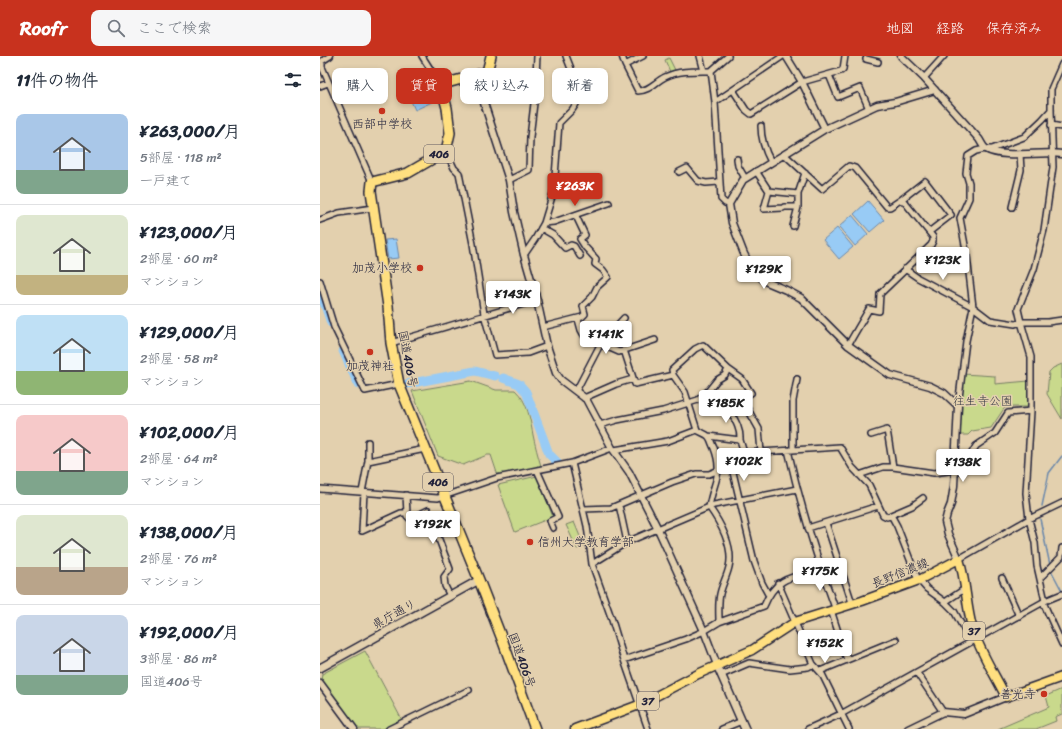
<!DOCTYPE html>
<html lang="ja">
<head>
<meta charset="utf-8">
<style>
  body { margin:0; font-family:Sriracha,"Klee One",sans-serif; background:#f6f6f7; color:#1f2937; height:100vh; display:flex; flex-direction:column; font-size:15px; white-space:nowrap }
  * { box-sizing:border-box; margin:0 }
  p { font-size:13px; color:#747a83 }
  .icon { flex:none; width:22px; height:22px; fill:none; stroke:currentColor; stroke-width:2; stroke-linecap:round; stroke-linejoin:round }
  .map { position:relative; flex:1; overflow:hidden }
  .drawer { display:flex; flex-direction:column; background:#fff; width:320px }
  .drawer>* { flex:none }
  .guide { position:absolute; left:12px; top:12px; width:380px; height:36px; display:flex; gap:8px }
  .price { position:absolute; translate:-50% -34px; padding:0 9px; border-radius:4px; background:#fff; color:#222; font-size:13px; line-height:26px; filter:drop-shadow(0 1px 2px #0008) }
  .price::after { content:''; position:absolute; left:50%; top:24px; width:12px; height:9px; margin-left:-6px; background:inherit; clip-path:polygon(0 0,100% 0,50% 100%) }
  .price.active { background:#c8321e; color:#fff }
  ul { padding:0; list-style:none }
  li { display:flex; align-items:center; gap:12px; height:100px; padding:0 16px }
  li+li { border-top:1px solid #e0e1e3 }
  li span { display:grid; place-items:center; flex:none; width:112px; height:80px; border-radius:8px; color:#555 }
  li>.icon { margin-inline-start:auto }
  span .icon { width:48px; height:48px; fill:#fffc; stroke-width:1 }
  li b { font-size:17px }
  h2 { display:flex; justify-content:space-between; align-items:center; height:48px; padding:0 16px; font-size:17px }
  .pill { padding:0 14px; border-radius:8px; background:#fff; box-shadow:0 2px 6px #0003; font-size:14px; line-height:36px }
  .pill.active { background:#c8321e; color:#fff }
  header { display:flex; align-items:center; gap:24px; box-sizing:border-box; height:56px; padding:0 20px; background:#c8321e; color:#fff }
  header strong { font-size:19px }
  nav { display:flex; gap:22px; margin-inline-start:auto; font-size:14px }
  .search { width:280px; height:36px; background:#f6f6f7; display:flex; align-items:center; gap:10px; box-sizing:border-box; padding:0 14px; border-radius:8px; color:#747a83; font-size:15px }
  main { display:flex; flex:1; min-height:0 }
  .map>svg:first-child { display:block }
  .green { fill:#c9d98c; stroke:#767e64 }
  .water { fill:#98cbf5; stroke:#6987ab }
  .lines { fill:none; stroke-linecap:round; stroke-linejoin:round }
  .stream { stroke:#6987ab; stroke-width:1.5 }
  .river { stroke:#98cbf5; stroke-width:9 }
  .minor-casing { stroke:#22223b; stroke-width:8 }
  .tertiary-casing { stroke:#22223b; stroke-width:9 }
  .secondary-casing { stroke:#22223b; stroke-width:10 }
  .primary-casing { stroke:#22223b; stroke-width:11 }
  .trunk-casing { stroke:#22223b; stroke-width:12 }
  .minor { stroke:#e3d0ae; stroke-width:5 }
  .tertiary { stroke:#e3d0ae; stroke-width:6 }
  .secondary { stroke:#e3d0ae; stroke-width:7 }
  .primary { stroke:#ffdf80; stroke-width:8 }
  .trunk { stroke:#ffdf80; stroke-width:9 }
  .poi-dot { fill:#c8321e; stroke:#e3d0ae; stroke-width:1.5 }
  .labels { text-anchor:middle; stroke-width:3; stroke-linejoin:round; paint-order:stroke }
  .shield { fill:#e3d0ae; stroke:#5c565e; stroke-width:1 }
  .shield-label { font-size:11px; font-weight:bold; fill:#22223b }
  .poi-label { font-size:12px; fill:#22223b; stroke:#e3d0ae }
  .street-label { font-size:12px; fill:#22223b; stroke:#e3d0ae }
  .park-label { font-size:12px; fill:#3b3d47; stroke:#e3d0ae }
</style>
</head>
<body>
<header>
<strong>Roofr</strong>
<div class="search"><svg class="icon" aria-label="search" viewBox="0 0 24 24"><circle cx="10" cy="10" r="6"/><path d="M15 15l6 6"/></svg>ここで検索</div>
<nav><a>地図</a><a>経路</a><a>保存済み</a></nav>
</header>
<main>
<section class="drawer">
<h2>11件の物件<svg class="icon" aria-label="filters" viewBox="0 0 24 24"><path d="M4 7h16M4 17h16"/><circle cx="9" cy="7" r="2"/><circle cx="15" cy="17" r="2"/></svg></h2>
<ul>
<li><span style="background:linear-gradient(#a9c7e8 70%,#7fa58c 0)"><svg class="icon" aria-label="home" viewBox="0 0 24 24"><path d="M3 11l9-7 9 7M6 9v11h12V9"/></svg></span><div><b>¥263,000/月</b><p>5部屋 · 118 m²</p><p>一戸建て</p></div></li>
<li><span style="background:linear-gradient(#dfe7d0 75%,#c2b280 0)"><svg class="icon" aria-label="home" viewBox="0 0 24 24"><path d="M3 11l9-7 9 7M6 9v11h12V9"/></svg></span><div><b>¥123,000/月</b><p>2部屋 · 60 m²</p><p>マンション</p></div></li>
<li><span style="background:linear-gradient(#bfe0f5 70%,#8fb573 0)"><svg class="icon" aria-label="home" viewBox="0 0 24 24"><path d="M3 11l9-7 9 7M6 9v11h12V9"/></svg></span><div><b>¥129,000/月</b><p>2部屋 · 58 m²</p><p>マンション</p></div></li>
<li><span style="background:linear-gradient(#f6c9c9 70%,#7fa58c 0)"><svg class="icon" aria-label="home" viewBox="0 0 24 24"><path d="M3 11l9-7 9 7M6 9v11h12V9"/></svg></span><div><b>¥102,000/月</b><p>2部屋 · 64 m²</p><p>マンション</p></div></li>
<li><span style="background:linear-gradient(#dfe7d0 65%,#b9a48a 0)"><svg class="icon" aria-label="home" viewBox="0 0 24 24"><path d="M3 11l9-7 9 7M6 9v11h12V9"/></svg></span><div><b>¥138,000/月</b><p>2部屋 · 76 m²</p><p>マンション</p></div></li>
<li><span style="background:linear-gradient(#c9d6e8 75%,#7fa58c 0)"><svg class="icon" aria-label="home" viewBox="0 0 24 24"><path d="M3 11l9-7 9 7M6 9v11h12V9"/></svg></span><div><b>¥192,000/月</b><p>3部屋 · 86 m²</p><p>国道406号</p></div></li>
</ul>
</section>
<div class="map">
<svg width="742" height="673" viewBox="0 0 742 673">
  <rect width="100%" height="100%" fill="#e3d0ae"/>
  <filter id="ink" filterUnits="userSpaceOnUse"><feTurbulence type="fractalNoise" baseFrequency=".025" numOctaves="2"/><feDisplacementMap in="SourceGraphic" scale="8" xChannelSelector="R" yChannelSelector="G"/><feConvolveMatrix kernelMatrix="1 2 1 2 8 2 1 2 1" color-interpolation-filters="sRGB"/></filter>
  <g filter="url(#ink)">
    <path class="green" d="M349 2 356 16 351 18 345 4Z
      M742 308V363L727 338 729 316 733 312Z
      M643 318 675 320V328L709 325 711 351H685L671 372 652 375 648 379H640Z
      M151 325 176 334H195C208 346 210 363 213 379 215 389 218 400 221 410L178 420 171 399H167L143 409 118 400 92 335Z
      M217 420 233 461 195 476 178 429Z
      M254 466 264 490 257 493 246 469Z
      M45 595 82 664 63 673H37L1 624 2 618Z
      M742 633V658L735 661 736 665 716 673H678L729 651 726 640Z"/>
    <path class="water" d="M108 37 112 46 95 54 91 45Z
      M548 145 564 164 550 176 534 158Z
      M532 159 548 178 535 190 519 171Z
      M517 172 533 191 519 203 503 184Z
      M76 183 79 202 68 203 65 184Z"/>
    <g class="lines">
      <path class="stream" d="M722 450 729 417 742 400
        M720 463 730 509
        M732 516 742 535"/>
      <path class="river" d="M0 235 11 267
        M23 295 38 328
        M183 322 199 328 206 336 225 387 229 398 237 406
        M87 328 155 315 175 320"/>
      <g class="minor-casing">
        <path id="minor" d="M10 0 2 5V11L52 126
          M102 0 121 30
          M302 0 305 9
          M323 0 305 9 318 35C329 35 335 26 345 21 359 14 376 15 391 15L408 0
          M380 0 384 15
          M546 3 558 6
          M391 15 395 46 401 143 405 147 409 148
          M509 19 518 41 540 32 549 53
          M604 22 624 0
          M0 30 8 27
          M413 34 426 54 431 58 482 26 521 15 523 13 525 0
          M395 46 463 0
          M731 69 742 71
          M441 70C441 83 445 95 451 106
          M126 95 134 112 139 117 153 188 164 258 175 299 208 297 227 290
          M465 99 502 133 529 110 535 112 567 151H570L582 143 613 181V185L611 189 560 238 559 255 549 253 528 289
          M417 103 418 110 425 122
          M436 115 449 135 478 138 485 117
          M359 116 367 112 378 125 386 127 399 126
          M189 124 209 114 210 81 215 39 217 0
          M449 135 444 153 463 152 464 151H478
          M582 143 605 125 631 159 609 176
          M692 151 701 114 700 98
          M0 164 19 157 53 152
          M224 167 234 166 289 147
          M473 170 478 151V138
          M221 172 233 179 245 192 251 189 254 190 260 200
          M204 199 215 183 224 167 234 134 239 67 252 54 256 48 257 28 246 0
          M585 213 598 222 653 251 670 264 695 268 701 266H728L742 264
          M0 225 14 271 45 335 79 328
          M258 263 261 274 265 281 299 296 335 284
          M223 271 262 261 265 258 263 250 272 241 277 231 288 221 283 214 275 208 276 203 265 191 260 183 265 179 256 160
          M71 287 217 244
          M304 294 315 328 353 319
          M256 335 281 287 304 262
          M264 342 296 328 313 323
          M407 349C412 360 421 371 420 384
          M426 350 439 373 441 396
          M638 350 646 285 653 251 647 200 640 162 649 142V127L646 117 648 100 656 95 665 93H672L704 81 722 64 731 54
          M280 369 297 364 343 355 378 344 389 334 397 324 405 319 408 313
          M377 374 365 336 353 319 352 314 375 293 383 289 408 313 422 323 431 337 425 341 407 349 389 334
          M551 379 567 374 573 411
          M388 380 420 384 424 397
          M473 393V345L477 323
          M294 394 348 385 377 374C380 376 386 378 388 380 391 383 392 389 394 392 404 418 393 426 389 451 400 466 414 491 409 511 407 520 402 529 400 538 398 547 399 557 399 566
          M468 394C480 448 496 500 515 552
          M48 405 105 393
          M252 407 292 392
          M642 411 644 410 656 390 675 377 688 357 711 355
          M412 412 434 505 442 527 448 538
          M217 414 238 461 230 465 233 472
          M539 419 563 411H573L614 417 628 415
          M0 433 118 442 177 422 252 407 267 470 272 508 292 564 304 604 328 673
          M42 436 48 405V386
          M44 436 42 475 81 457H87L86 439
          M299 449 307 486
          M263 453 291 452 352 426 376 418H389L399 414 412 412 418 406 420 400 424 397 520 391 532 411 549 429 563 459 567 461 571 459 577 470 598 524
          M87 457V460L90 463 108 454 130 513 124 521 125 530 130 540
          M571 459 592 450 603 442
          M506 467 532 547
          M488 472 558 450
          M639 503 709 463 742 447
          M272 508 307 486 394 449 477 433
          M682 522 699 560
          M720 522 741 501 742 492
          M599 524 607 533 625 546 634 555 651 586
          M458 527 493 608 502 618 529 673
          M725 545 717 510 715 487 709 463 706 437 711 355V301L701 266 698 253 714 213 724 174 733 111 731 54V33L742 8
          M625 546 646 532
          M723 546 742 588
          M511 554 527 604
          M304 604 366 583 384 575 399 566 444 550C456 520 473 521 501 514
          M500 615 576 584
          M597 617 623 656
          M401 619 429 607 470 613 488 611 493 608
          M69 673 149 634
          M402 673 422 665
          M488 673 521 658 725 545 742 538"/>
      </g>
      <g class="tertiary-casing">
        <path id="tertiary" d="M466 0 482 26 505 73
          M581 0 603 21 659 83C661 86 663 91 666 93 683 103 721 95 742 98
          M167 16 164 47 189 124 194 156 204 199 217 244 227 290 236 317 241 324 266 343 292 392 309 416 338 473 384 575 397 609
          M615 34 575 46 557 49 505 73 423 124 409 148 412 167 424 198 433 215 447 226 466 234 481 242 528 289 570 319 610 330 624 337 638 350 634 430 631 448 627 458 625 466 628 478 639 503
          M0 627 34 673
          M588 673 623 656 644 658 686 641"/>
      </g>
      <g class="secondary-casing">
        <path id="secondary" d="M397 609 425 673
          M0 612 159 524"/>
      </g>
      <g class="primary-casing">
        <path id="primary" d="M255 673 319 649 378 618 432 594 475 566 542 545 599 524 639 503C646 525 646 549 652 571 659 594 675 619 686 641L742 621"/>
      </g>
      <g class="trunk-casing">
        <path id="trunk" d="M171 0 167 16 127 27 121 30 127 52 130 77 126 95 88 117 52 126 51 135 68 250 71 287 79 328 159 524 182 583 215 673"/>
      </g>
      <use href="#minor" class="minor"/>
      <use href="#tertiary" class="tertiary"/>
      <use href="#secondary" class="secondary"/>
      <use href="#primary" class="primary"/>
      <use href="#trunk" class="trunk"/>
    </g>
  </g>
  <g class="poi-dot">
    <circle cx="62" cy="55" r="4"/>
    <circle cx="100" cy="212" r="4"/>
    <circle cx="50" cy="296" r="4"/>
    <circle cx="210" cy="486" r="4"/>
    <circle cx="724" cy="638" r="4"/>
  </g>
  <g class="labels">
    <g class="shield">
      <rect x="104" y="89" width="30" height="18" rx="3"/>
      <rect x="103" y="417" width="30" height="18" rx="3"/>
      <rect x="643" y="566" width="22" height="18" rx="3"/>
      <rect x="317" y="636" width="22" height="18" rx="3"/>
    </g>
    <g class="shield-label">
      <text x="119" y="102">406</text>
      <text x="118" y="430">406</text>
      <text x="654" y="579">37</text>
      <text x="328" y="649">37</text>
    </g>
    <g class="poi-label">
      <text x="62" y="72">西部中学校</text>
      <text x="92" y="216" text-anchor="end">加茂小学校</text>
      <text x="50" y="314">加茂神社</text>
      <text x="218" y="490" text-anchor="start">信州大学教育学部</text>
      <text x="716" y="642" text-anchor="end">善光寺</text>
    </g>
    <g class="street-label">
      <text transform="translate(88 303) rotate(79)" y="4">国道406号</text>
      <text transform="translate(580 517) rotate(-22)" y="4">長野信濃線</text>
      <text transform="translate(74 558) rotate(-29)" y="4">県庁通り</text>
      <text transform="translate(202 604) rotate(70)" y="4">国道406号</text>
    </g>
    <g class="park-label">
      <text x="663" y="349">往生寺公園</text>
    </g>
  </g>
</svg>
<b class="price active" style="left:255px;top:151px">¥263K</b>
<b class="price" style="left:623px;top:225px">¥123K</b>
<b class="price" style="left:444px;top:234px">¥129K</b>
<b class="price" style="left:193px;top:259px">¥143K</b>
<b class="price" style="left:286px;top:299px">¥141K</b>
<b class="price" style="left:406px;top:368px">¥185K</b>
<b class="price" style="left:424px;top:426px">¥102K</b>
<b class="price" style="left:643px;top:427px">¥138K</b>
<b class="price" style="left:113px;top:489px">¥192K</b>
<b class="price" style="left:500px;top:536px">¥175K</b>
<b class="price" style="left:505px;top:608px">¥152K</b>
<div class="guide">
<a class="pill">購入</a>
<a class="pill active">賃貸</a>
<a class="pill">絞り込み</a>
<a class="pill">新着</a>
</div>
</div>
</main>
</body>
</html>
